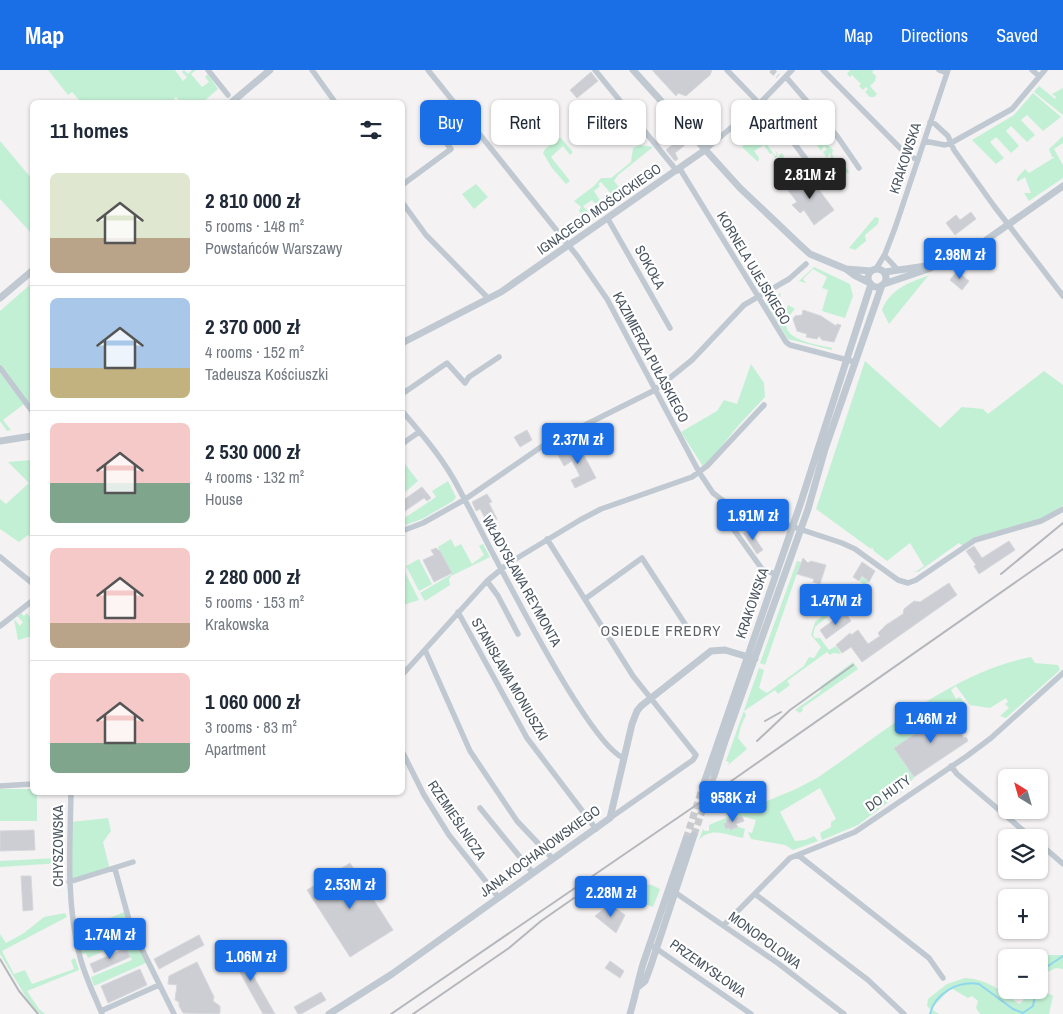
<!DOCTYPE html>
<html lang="en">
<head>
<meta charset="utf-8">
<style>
  body { margin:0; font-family:"Archivo Narrow",sans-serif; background:#f6f6f7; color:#1f2937; height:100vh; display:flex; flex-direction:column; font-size:19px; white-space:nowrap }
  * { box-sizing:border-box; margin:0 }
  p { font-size:16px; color:#747a83 }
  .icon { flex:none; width:28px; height:28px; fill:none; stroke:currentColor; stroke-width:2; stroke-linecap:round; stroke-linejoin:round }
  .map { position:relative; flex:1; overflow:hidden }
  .sheet { position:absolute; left:30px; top:30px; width:375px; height:695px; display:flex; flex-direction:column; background:#fff; border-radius:8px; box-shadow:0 1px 4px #0004 }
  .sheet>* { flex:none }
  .banner { position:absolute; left:420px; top:30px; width:475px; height:45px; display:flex; gap:10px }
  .needle { width:32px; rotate:323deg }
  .fabs { position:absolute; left:998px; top:699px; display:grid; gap:10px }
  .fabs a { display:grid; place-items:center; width:50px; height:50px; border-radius:8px; background:#fff; box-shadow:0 1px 4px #0004; font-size:25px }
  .price { position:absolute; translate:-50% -42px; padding:0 11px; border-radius:5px; background:#1a6fe6; color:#fff; font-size:16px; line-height:32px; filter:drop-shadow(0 1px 2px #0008) }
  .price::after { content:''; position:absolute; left:50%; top:30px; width:15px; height:11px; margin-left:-8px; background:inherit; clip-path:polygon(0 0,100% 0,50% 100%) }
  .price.current { background:#222; color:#fff }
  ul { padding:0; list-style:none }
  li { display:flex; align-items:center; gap:15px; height:125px; padding:0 20px }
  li+li { border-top:1px solid #e0e1e3 }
  li span { display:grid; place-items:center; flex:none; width:140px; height:100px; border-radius:8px; color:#555 }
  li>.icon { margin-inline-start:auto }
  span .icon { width:60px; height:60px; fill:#fffc; stroke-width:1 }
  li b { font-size:21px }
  h2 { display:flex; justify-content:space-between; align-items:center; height:60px; padding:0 20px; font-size:21px }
  .pill { padding:0 18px; border-radius:8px; background:#fff; box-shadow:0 1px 4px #0004; font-size:18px; line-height:45px }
  .pill.current { background:#1a6fe6; color:#fff }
  header { display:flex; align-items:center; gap:30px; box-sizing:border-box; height:70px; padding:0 25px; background:#1a6fe6; color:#fff }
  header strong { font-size:24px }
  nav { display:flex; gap:28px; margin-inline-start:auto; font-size:18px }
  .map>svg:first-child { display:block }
  .green { fill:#c2f0d5 }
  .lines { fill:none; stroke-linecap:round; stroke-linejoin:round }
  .stream { stroke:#90d7ed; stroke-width:2 }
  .building { fill:#ccced4; stroke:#d6d8dd }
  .minor-tunnel { stroke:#cacbce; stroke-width:5.5; stroke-dasharray:5.5 3; stroke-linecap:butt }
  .tertiary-tunnel { stroke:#cacbce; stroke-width:7; stroke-dasharray:7 3.5; stroke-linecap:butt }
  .minor { stroke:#c0c9d1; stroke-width:5.5 }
  .tertiary { stroke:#c0c9d1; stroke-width:7 }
  .rail { stroke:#b4b7bc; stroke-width:2 }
  .labels { text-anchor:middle; stroke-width:4.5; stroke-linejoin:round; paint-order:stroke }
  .street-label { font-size:14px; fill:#4a5560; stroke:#fff }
  .neighbourhood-label { font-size:15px; letter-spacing:1px; fill:#5e6267; stroke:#fff }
</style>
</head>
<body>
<header>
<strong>Map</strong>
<nav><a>Map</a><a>Directions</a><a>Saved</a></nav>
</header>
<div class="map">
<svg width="1063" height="944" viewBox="0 0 1063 944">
  <rect width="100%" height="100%" fill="#f4f2f2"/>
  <path class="green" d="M48 0H175L183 11 187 7 182 2 184 0 188 4 192 0H196L191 4 202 17 209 12 205 7 208 4 218 19 203 32H180L176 27 174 29 177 32H81L72 22 68 25Z
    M850 0H874L872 2 876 6 875 11 870 16 877 24 874 27H870L865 22 868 19 866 17 863 20 859 16 861 14 852 5 850 7 847 4Z
    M1039 16 1055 29 1056 27 1052 24 1063 18V45L1034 22Z
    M1033 23 1061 47 1043 61 1027 45 1021 50 1035 65 1027 72 1011 56 1006 61 1019 76 1011 83 996 67 990 72 1004 88 996 94 972 70 1014 45Z
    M795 35 805 47 802 50 803 52 813 43 832 67 831 68 824 61 819 65 833 80 832 84 834 88 833 90 836 93 842 90 849 102 844 104 838 97 835 99 827 89 831 87 830 83 827 88 823 82 827 79 824 76 821 81 806 60 804 61 788 43 791 41 789 39Z
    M757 58V61L753 65 757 70 762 67 775 86 777 85 775 80 778 84 776 88 778 90 779 85 782 83 792 102 785 103 772 83 770 84 764 75 754 81 759 88 758 92 742 77 749 70V66Z
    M1063 66V73L1054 79 1063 95V108L1029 131 1024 123H1031L1025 107 1017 112V108L1025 99 1029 103 1055 87H1052L1049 79Z
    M559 68H561L573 82 570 85 563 76 551 87 570 111 566 114 552 98 543 83 545 79Z
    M0 71 32 109V164L0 129Z
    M640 75 653 77 618 105 614 111 625 125 638 115 639 116 618 132 601 112 598 114 600 116 594 121 601 132 598 134 604 141 602 142 592 130 583 136 594 148 588 152 579 141 581 137 574 131 594 116 601 108H611L631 92 633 78Z
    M476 114 488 127 474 139 462 124Z
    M875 147 879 148 878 154 865 165 866 171 855 180 849 178Z
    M949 171 957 181C947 185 936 192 926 188Z
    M814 197 850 214 853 226 845 248 822 241 828 220 822 218 827 207 813 199 803 209 806 213 799 211Z
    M930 205 928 206 889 254 882 240C890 219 910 212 930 205Z
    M32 213V332L29 334 0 294V241Z
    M781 223 776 238 786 242 788 235 795 239C767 268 814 274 832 278V280L788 269 766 234 767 230Z
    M865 291 940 358 962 337 983 339 988 344 1044 301 1063 315V435L1045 448 975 467 963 476 959 473 918 502 913 501H917L924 496 910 473 887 491 874 481 872 477 871 479 816 439Z
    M751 294 764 313 765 327 738 356 704 398 681 362 717 341 724 330 737 334Z
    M0 303 24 334 3 350 11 360 7 361 0 351Z
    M32 390V469L28 465 19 472 0 459V429L6 434 29 413 8 392Z
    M402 390 418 411 403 424 402 423Z
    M448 411 456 427 453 431 422 449 403 456V449L436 427 432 421Z
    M451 469 455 477 461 474 472 494 484 485 479 476 483 474 490 487 451 506 449 509 450 515 425 531 420 523 452 504 438 477Z
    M419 489 432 514 419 521 406 496Z
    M797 491 801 492 765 595 760 593Z
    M403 498 419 530 403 535H402Z
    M862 507 868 512 853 522V526L815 557 813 565 815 568H820L829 580 836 576 841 584 833 583 830 585 827 582 787 611 790 615 778 624 775 620 744 641 746 645 741 656 738 668 747 679 728 695 729 692 726 691 759 598 764 600 759 618 767 623 804 596 809 587 814 588 821 577 811 565 815 552 845 527 863 514 860 511Z
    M21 543 24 546 27 543 32 551V566L18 570 14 549 20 556 23 552 17 546Z
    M1031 587 1035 593 1058 595 1060 600 1006 648 1000 646 1009 638 1005 634 1008 632 1006 628 990 638 970 635 956 616 951 620 956 629 960 627 966 636 952 645 949 641 924 657 923 655 920 658 921 660 894 678 914 708 911 711 906 704 898 709 904 720 858 755 822 770 820 763 831 757V752L836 749 820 718 780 742 795 771 805 770 814 766 818 771 793 780 785 775 751 769 748 762 752 763 756 750 741 746 726 750 727 752 724 754 726 759 729 758 730 760 738 757 745 759 743 768C728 765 710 756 699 770L703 759 705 761H709V755L796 719 817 708C884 663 950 603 1031 587Z
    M853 592 858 599 802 638 803 640 800 643 795 640 820 622 822 618 820 617Z
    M0 719H32V722L37 723V751H0Z
    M108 748 111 761 103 772 110 800 69 812 71 752Z
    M57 788 61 789V793L0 797V791Z
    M642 814 652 815 660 819 653 837 637 831 623 821V817Z
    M127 841 148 892 94 916 91 907 132 890 123 873 88 888 86 883 80 885 75 862Z
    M65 843 67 847 2 881 14 904 25 900 32 914 74 899 71 890 75 888 79 900 27 921 39 939 45 944H40L29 932 0 884V864L6 873 24 863 44 847Z
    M1045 885H1063V899L1056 898 1045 903 1042 899 1045 894Z
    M965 908C986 909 1003 921 1019 934L1023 931 1024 924 1028 920C1039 920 1043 920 1053 926L1049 944H980L976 938 978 931 972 926 968 928 951 918 931 939 939 944H930L931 940 927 936 928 929 947 914Z"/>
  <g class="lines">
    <path class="stream" d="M1039 908 1042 900 1063 886
      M930 944C935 923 959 910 979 914L1013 939 1023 943 1033 936 1036 920"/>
  </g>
  <path class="building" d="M652 0H712L710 5 686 26 678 23 676 26Z
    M591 2 598 11 577 28 570 20Z
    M679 69 685 75 675 83 678 89 675 91 666 80Z
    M804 108 811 109 834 140 814 155 804 140 800 143 792 135 797 132 787 119 797 110Z
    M971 142 976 149 955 165 946 153 956 145 960 150Z
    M957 201 969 211 962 220 950 210Z
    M803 240 821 246 836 256 837 254 841 255 834 272 822 270 819 266 817 269 811 268 806 267 807 264 797 261 793 249 795 246 802 245Z
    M527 360 532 370 520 377 514 367Z
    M578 374 596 408 575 418 571 410 580 406 572 391 564 396 558 385Z
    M422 417 431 428 427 431 424 428 402 443V431Z
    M487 424 492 432 489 433 497 449 488 454 480 439 476 441 472 432Z
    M749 459 763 480 757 484 743 463Z
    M1009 471 1015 480 979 504 974 496 976 495 966 481 974 476 982 488Z
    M436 478 440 481 452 503 434 512 423 490 434 485 431 480Z
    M803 488 808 493 811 491 826 495 820 514 813 512 814 509 797 504Z
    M862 492 875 501 869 512 862 506 859 511 853 507Z
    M949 513 957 525 862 592 851 577 842 583 836 575 850 563 851 565 858 560 868 574 880 566 878 563 886 555 903 544 904 539 914 531 920 532Z
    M845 542 851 551 826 569 820 560Z
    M947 642 964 668 966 667 968 671 914 707 894 678 921 660 919 658 923 655 924 657Z
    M742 746 744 751 736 754 738 757 730 760 729 758 726 759 724 754 727 752 726 750Z
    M34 760 35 780 0 781V761Z
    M350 793 393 860 350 887 307 820Z
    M21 806H31L33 840 23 841Z
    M610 834 625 845 616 863 595 846Z
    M199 865 204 875 159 899 154 889Z
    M126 878 130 887 94 903 90 894Z
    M238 878 259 916 275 944H263L229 883Z
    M610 891 624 901 620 908 605 898Z
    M197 892 214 927 213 931 220 936V943L218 944 183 943 179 936V932L175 930 177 915 168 914 169 906Z
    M140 899 147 915 108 933 101 916Z
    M321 922 326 930 301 944H298L294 937Z"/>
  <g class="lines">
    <path class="minor-tunnel" d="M771 0 778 6"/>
    <path class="tertiary-tunnel" d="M694 765 714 706
      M686 769 703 716"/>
    <path class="minor" d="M208 0 228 25
      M312 0 335 32
      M428 0 578 187 607 229 699 402 713 423 730 436 842 473 855 479 898 510 908 513 916 510 975 470 1041 451 1063 439
      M595 0 677 101
      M727 0 781 56 824 113
      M823 0 907 85 918 90
      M939 0 947 3
      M1032 0 1039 6
      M786 7 837 66 859 98
      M930 52 935 54 948 66 954 80 994 136 1063 226
      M924 71 945 75 951 73 1012 39 1045 0
      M705 80 760 33 792 0
      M680 99 786 272 790 275 855 292
      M402 115 451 79 430 52 453 34
      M402 132 426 165 488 228
      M608 149 670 258
      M885 186 898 200
      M876 199 885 184 895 158 948 0
      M0 298 32 341
      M402 324 447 293 465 313 469 307 499 287
      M402 341C420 362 439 384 453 408 480 455 585 674 624 688
      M402 374 419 362
      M730 436 724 446 762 499 775 504
      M402 461 423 453 464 430 541 377 655 320 692 290 744 235 789 209 806 194
      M547 469 633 606 696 685 693 690 610 748
      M0 487 32 513
      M487 511 498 526 518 564
      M585 529 642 488 687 557
      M458 542 527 668 596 759
      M0 556 32 531
      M425 580 470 681 517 751 553 789
      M402 605 487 511 509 493 580 450 601 439 692 407 707 396 764 335
      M402 681 424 725 449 765 499 828
      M951 696 957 704 1032 768
      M0 716 32 714
      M71 722C70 776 66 830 79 883 84 905 94 924 102 944
      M480 738 533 803
      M1039 773 1063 794
      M798 785 929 888 943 908
      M115 799 131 857 174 944
      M69 812 133 792
      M673 821 779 894 844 944
      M755 824 868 910 904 944
      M724 855 790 788 855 762 967 686 991 668 1063 603
      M654 877 751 944
      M101 941 159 915"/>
    <path class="tertiary" d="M633 0 740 118 799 174 810 184 846 199 854 205 870 213
      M232 32 270 0
      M846 199 871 201
      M868 208a9 9 0 1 1 18 0a9 9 0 1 1-18 0Z
      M885 202 926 196
      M884 214 928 199 972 180 1063 116
      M0 228 32 201
      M402 273 501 222 705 80
      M0 371 32 366
      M714 706 725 671 808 439 825 379 882 215
      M703 716 800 435 871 214
      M639 916 645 911 650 898 694 765
      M329 944 392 904 610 748 632 654 637 641 641 636 711 581 725 580 755 589
      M630 944C635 927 638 911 643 894L686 769"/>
    <path class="rail" d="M1001 504 1063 453
      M765 651 781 642
      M757 671 790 640 853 595
      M0 889 19 921 38 944
      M391 944 727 714 1063 479
      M413 944 509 878 541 851 574 828"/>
  </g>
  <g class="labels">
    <g class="street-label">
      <text transform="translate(905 88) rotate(-72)" y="5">KRAKOWSKA</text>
      <text transform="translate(599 139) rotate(-35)" y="5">IGNACEGO MOŚCICKIEGO</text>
      <text transform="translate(650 197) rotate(61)" y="5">SOKOŁA</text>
      <text transform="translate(754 198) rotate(59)" y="5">KORNELA UJEJSKIEGO</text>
      <text transform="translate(651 287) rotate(62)" y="5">KAZIMIERZA PUŁASKIEGO</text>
      <text transform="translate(522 511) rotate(61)" y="5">WŁADYSŁAWA REYMONTA</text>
      <text transform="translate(752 533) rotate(-71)" y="5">KRAKOWSKA</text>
      <text transform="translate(510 609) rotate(60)" y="5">STANISŁAWA MONIUSZKI</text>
      <text transform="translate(888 723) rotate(-35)" y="5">DO HUTY</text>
      <text transform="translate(457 750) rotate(56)" y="5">RZEMIEŚLNICZA</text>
      <text transform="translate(58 776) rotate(-90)" y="5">CHYSZOWSKA</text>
      <text transform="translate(540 781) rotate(-36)" y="5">JANA KOCHANOWSKIEGO</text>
      <text transform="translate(765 870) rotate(36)" y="5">MONOPOLOWA</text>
      <text transform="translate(708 898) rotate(35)" y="5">PRZEMYSŁOWA</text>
    </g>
    <g class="neighbourhood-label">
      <text x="661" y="566">OSIEDLE FREDRY</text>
    </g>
  </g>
</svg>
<div class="fabs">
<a><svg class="needle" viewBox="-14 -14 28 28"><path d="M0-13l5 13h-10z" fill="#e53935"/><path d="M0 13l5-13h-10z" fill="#747a83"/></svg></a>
<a><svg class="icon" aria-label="layers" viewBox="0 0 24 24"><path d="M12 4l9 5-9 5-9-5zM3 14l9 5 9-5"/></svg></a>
<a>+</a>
<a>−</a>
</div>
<b class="price current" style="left:810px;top:130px">2.81M zł</b>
<b class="price" style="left:960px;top:210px">2.98M zł</b>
<b class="price" style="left:578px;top:395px">2.37M zł</b>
<b class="price" style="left:753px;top:471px">1.91M zł</b>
<b class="price" style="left:836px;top:556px">1.47M zł</b>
<b class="price" style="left:931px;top:674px">1.46M zł</b>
<b class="price" style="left:733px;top:753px">958K zł</b>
<b class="price" style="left:350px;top:840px">2.53M zł</b>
<b class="price" style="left:611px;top:848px">2.28M zł</b>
<b class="price" style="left:110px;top:890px">1.74M zł</b>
<b class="price" style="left:251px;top:912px">1.06M zł</b>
<div class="banner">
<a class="pill current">Buy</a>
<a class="pill">Rent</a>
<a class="pill">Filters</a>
<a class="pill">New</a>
<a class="pill">Apartment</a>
</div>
<section class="sheet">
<h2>11 homes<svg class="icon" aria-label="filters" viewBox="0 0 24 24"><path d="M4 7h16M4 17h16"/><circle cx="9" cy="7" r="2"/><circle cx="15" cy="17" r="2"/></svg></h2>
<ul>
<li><span style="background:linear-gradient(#dfe7d0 65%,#b9a48a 0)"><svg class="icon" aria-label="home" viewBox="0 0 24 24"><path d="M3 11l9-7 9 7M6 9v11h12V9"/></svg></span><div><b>2 810 000 zł</b><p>5 rooms · 148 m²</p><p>Powstańców Warszawy</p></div></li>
<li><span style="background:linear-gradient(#a9c7e8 70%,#c2b280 0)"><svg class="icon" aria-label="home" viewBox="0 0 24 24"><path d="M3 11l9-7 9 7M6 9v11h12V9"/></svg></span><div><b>2 370 000 zł</b><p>4 rooms · 152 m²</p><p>Tadeusza Kościuszki</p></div></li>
<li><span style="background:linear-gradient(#f6c9c9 60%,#7fa58c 0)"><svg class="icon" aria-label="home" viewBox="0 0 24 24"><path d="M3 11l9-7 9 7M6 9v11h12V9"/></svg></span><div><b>2 530 000 zł</b><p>4 rooms · 132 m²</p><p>House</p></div></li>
<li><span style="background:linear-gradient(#f6c9c9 75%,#b9a48a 0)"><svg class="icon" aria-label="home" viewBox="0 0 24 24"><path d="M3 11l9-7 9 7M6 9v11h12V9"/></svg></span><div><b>2 280 000 zł</b><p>5 rooms · 153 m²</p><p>Krakowska</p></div></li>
<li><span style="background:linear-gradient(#f6c9c9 70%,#7fa58c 0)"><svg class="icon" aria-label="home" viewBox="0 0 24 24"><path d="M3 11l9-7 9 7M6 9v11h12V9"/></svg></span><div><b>1 060 000 zł</b><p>3 rooms · 83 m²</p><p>Apartment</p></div></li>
</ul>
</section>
</div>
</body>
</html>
